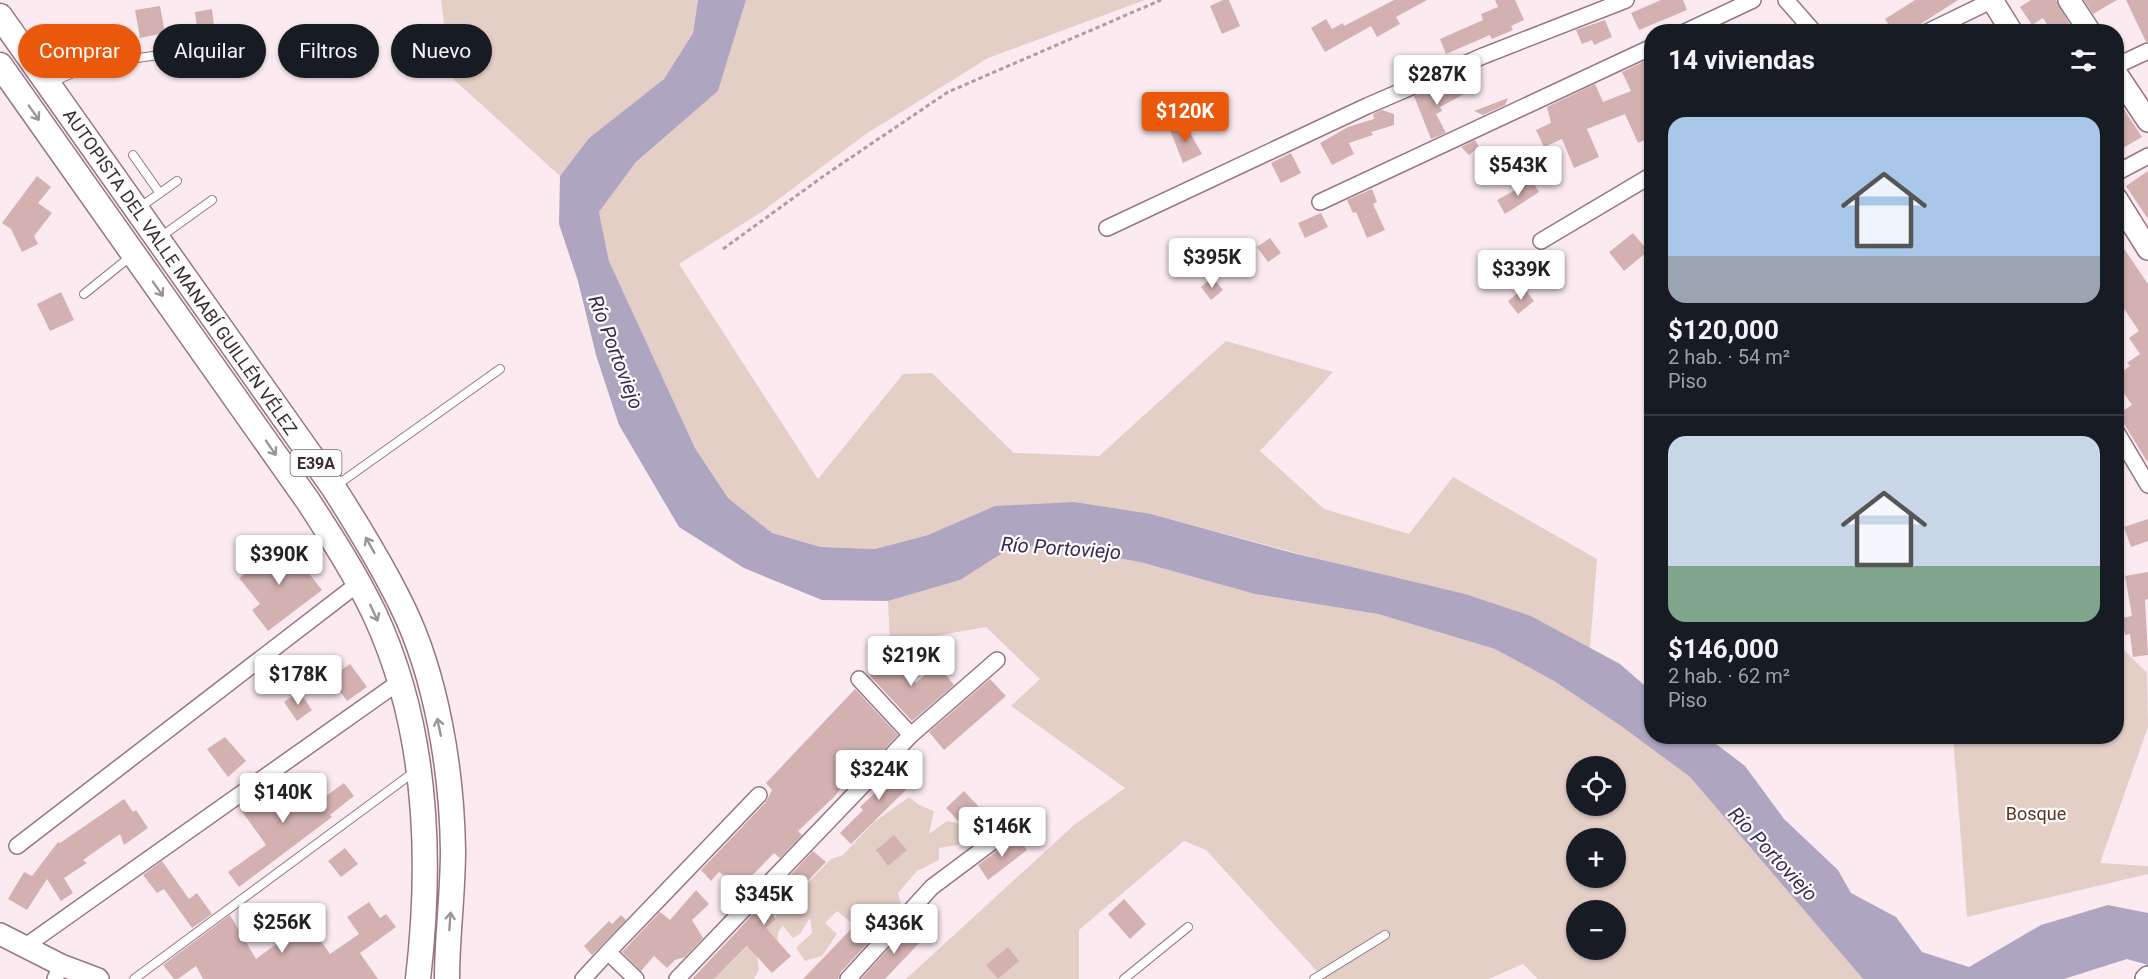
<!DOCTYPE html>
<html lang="es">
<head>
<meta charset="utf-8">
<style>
  body { margin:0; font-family:Roboto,sans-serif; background:#20242c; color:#f1f3f6; height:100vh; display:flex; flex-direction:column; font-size:22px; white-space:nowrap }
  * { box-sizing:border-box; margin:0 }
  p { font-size:20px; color:#9ea1a6 }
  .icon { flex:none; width:33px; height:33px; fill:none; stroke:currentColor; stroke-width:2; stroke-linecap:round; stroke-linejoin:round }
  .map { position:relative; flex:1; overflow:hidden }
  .drawer { position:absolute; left:1644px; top:24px; width:480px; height:720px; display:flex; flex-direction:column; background:#171b24; border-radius:24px; box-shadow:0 2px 4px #0004 }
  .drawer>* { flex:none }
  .hud { position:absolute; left:18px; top:24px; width:570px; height:54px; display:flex; gap:12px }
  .buttons { position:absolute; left:1566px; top:756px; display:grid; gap:12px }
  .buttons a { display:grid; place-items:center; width:60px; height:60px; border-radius:50%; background:#171b24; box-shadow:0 2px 4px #0004; font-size:30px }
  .price { position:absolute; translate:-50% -51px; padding:0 14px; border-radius:6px; background:#fff; color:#222; font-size:20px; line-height:39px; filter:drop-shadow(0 2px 3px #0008) }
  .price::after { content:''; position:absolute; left:50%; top:36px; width:18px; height:14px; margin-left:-9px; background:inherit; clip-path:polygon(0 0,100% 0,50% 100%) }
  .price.on { background:#ea580c; color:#fff }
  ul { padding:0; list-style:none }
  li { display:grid; align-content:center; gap:12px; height:318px; padding:0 24px }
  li+li { border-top:2px solid #363941 }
  li span { display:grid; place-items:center; height:186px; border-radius:18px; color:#555 }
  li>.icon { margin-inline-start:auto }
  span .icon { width:108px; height:108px; fill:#fffc; stroke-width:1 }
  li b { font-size:26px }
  h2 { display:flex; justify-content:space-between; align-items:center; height:72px; padding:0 24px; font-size:26px }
  .pill { padding:0 21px; border-radius:27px; background:#171b24; box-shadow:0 2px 4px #0004; font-size:21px; line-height:54px }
  .pill.on { background:#ea580c; color:#fff }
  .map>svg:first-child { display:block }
  .green { fill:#e4cfc7; fill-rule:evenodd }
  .water { fill:#aea5c1 }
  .building { fill:#d4b1b1 }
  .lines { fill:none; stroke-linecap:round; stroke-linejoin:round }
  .lane-casing { stroke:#987584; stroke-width:10 }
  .street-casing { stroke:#987584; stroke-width:18 }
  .secondary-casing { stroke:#987584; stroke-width:24 }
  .primary-casing { stroke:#987584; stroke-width:27 }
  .path { stroke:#ae9ea4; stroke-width:3; stroke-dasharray:4.5 3; stroke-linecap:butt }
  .lane { stroke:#fff; stroke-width:8 }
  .street { stroke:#fff; stroke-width:15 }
  .secondary { stroke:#fff; stroke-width:21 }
  .primary { stroke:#fff; stroke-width:24 }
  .oneway { stroke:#9c9598 }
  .labels { text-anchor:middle; stroke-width:4.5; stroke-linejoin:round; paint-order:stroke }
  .shield { fill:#fdfdfd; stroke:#746a6e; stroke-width:1.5 }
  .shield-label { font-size:16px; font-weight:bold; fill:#3a2b31 }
  .street-label { font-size:18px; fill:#3a2b31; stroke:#fdfdfd }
  .park-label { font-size:18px; fill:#603320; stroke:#fdfdfd }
  .water-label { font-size:20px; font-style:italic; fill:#3a2a52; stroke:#fdfdfd }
</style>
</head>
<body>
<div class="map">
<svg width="2148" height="979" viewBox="0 0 2148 979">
  <rect width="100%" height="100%" fill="#fbebf1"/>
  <path class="green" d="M441 0H698L693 33 664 79 589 138 560 176 451 77Z
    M746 0H1145L988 58 866 134 760 213 679 264 818 479 903 374 932 373 1014 453 1099 456 1226 341 1333 372 1260 451 1324 509 1409 534 1453 477 1597 559 1590 648 1531 616 1151 514 928 535 875 549 821 547 772 533 728 498 695 448 609 261 599 212 636 162 718 91Z
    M1015 545 1069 550 1140 562 1255 594 1378 614 1495 649 1554 681 1621 726 1690 777 1863 979H1538L1523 964 1489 979H1324L1206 850 1184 841 1079 930V979H906L1074 825 1125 788 1011 706 1040 679 986 627 890 644 888 601 959 580ZM1576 766H1616V806H1576ZM1576 838H1616V878H1576ZM1576 910H1616V950H1576Z
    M2117 643 2147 673 2148 727 2100 863 2148 866V874L1967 917 1953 737 2116 736Z
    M909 797 919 805 934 811 929 834 947 821 970 826 958 845 939 848V860L917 871 898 893 902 909 885 923 871 907 860 925 850 922 837 911 825 923 837 934 822 956 805 961 796 948 812 933 810 918 800 934 793 938 783 926 778 932 777 943 757 955 759 969 754 979H714L776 919 777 910 791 900 831 859 843 855 874 822Z"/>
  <path class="water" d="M698 0H746L718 91 636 162 599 212 609 261 695 448 728 498 772 533 821 547 875 549 928 535 995 506 1074 502 1151 514 1293 553 1465 594 1531 616 1620 664 1651 691 1652 736 1707 737 1745 766 1784 819 1838 870 1851 893 1896 917 1922 952 1969 967 2041 925 2108 905 2148 913V965L2127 959 2064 979H1863L1690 777 1621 726 1554 681 1495 649 1378 614 1255 594 1140 562 1069 550 1015 545 960 580 888 601 822 600 744 568 679 527 619 425 596 355 578 281 559 224 560 176 589 138 664 79 693 33Z"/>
  <path class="building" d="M1223 0H1229L1240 26 1222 34 1210 6Z
    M1394 0H1427L1396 17 1400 24 1377 37 1371 26 1325 52 1311 28 1326 19 1332 29 1343 23 1344 26Z
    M1495 0H1515L1524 20 1511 26 1513 30 1492 39 1490 35 1446 54 1440 39 1483 20 1481 14 1498 7Z
    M1661 0H1683L1687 10 1639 30 1631 13Z
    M1915 0H1958L1908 32H1893L1885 19Z
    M2031 0H2056L2074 32H2052L2043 18 2032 25 2020 7Z
    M2084 0H2117L2093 14Z
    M2126 0H2148V41L2146 42Z
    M160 6 165 33 140 38 135 10Z
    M212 9 214 26 197 28 195 12Z
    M1605 20 1612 37 1594 45 1592 40 1582 44 1576 30Z
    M92 24 95 57 72 59 69 26Z
    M1647 60 1652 71V137L1638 143 1625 114 1587 129 1599 157 1574 168 1562 139 1544 147 1536 130 1551 123 1547 107 1595 84 1603 102 1631 91 1622 72Z
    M1460 80 1464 94 1440 107 1442 111 1436 114 1446 133 1431 139 1414 96Z
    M2116 97 2142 137 2116 152Z
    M1508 98 1505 105 1483 115 1474 111Z
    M1382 110 1394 114V125L1371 132 1373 135 1349 143 1354 154 1332 165 1320 143 1348 127 1374 119 1373 114Z
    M1185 124 1202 154 1183 163 1170 130Z
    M1475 140 1479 147 1469 155 1461 147Z
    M1497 149 1505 163 1493 169 1486 156Z
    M1291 153 1301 173 1281 183 1271 163Z
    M2148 171V219L2126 186Z
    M37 176 51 187 38 203 52 213 34 236 38 244 22 252 11 229 2 223Z
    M1532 181 1539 192 1505 214 1497 200Z
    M1372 189 1377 202 1373 204 1385 230 1367 238 1356 212 1353 213 1347 200Z
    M1321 213 1328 227 1305 238 1298 223Z
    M1633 233 1648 251 1624 271 1609 252Z
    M2116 237 2148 284V463L2118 414 2132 405 2116 382V376L2130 366 2127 363 2140 354 2129 338 2139 331 2116 297Z
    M1270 238 1281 253 1268 262 1257 247Z
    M1212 277 1223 290 1211 300 1201 287Z
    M1524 288 1534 301 1518 314 1508 301Z
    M61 292 74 320 50 331 37 304Z
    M2148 519V541L2131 547 2124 527Z
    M285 543 322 590 268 631 252 610 260 604 239 578Z
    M2148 572V599L2145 600 2148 655 2133 657 2130 634 2125 635 2122 618 2132 616 2125 576Z
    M890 655 916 683 937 664 954 685 912 721 870 676Z
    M350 664 367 687 347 701 330 678Z
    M990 679 1006 696 944 750 929 732Z
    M855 689 898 735 858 776 854 773 833 798 798 831 802 835 780 858 774 853 740 888 719 872 711 881 701 870 766 802 772 790 766 783Z
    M299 691 312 710 297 721 284 702Z
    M225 737 246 761 228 777 207 749Z
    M898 762 915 781 851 844 840 833 863 810 860 807 876 792 873 789Z
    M281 777 305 811 344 783 354 796 330 815 332 817 239 887 228 872 266 845 239 807Z
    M964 791 980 808 962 825 946 808Z
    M124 799 133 812 136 810 148 828 124 845 120 834 83 860 87 863 64 878 73 893 61 901 47 879 27 910 8 899 24 872 32 876 58 842 60 843Z
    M894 835 907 850 888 866 876 850Z
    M1017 836 1027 850 988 880 978 865Z
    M345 848 358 864 341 877 328 861Z
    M813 851 826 862 802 887 803 888 773 916 776 919 766 928 791 956 772 973 747 946 714 979H692Z
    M162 861 189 899 197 893 212 914 192 928 164 889 157 893 143 875Z
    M696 890 709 904 692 920 703 938 685 957 675 960 667 968 654 956 641 971 622 952 660 912 670 920Z
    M1124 899 1146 924 1130 939 1108 914Z
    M369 902 380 918 386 914 396 927 360 953 378 979H203L196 966 178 979H174L163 965 230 915 256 959 303 924 315 939 318 937 330 954 359 934 347 917Z
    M873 912 885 924 841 972 838 979H803L854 926 856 928Z
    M621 915 626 920 592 955 584 946 609 921 612 924Z
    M909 926 923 939 885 979H861Z
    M1008 947 1019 961 998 979 986 965Z"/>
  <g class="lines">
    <g class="lane-casing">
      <path id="lane" d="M52 83C98 56 181 54 235 47
        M133 155 159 192
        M139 208 177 181
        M159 238 212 200
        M84 294 130 257
        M337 485 500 369
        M134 979 414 772
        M1124 979 1188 927
        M1314 979 1385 935"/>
    </g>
    <g class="street-casing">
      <path id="street" d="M1786 0 1814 32
        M1685 32 1753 0
        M1927 32 1993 0
        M2116 66 2148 51
        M2116 173 2148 156
        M1320 202 1652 47
        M1107 228 1367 106 1483 56 1626 0
        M1541 241 1652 175
        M2116 431 2148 485
        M859 679 911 735
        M17 846 359 583
        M24 947 399 682
        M55 979 61 965
        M583 979 608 952
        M636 979 608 952 759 795
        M677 979 911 735 997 660
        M848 979 932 887 1015 825"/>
    </g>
    <g class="secondary-casing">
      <path id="secondary" d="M1992 0 2012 32
        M2069 0 2090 32
        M2116 73 2148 121
        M2116 198 2148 249
        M0 934 61 965 98 979
        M2146 979 2148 977"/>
    </g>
    <g class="primary-casing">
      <path id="primary" d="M0 16 333 487C358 526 382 565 402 606 437 677 452 772 453 851 453 894 447 936 447 979
        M0 65 308 501C332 538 356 575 375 615 427 727 432 859 418 979"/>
    </g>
    <path class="path" d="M723 249 825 175 948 92 1161 0"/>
    <use href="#lane" class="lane"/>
    <use href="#street" class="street"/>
    <use href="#secondary" class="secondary"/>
    <use href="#primary" class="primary"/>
  </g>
  <defs><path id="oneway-shaft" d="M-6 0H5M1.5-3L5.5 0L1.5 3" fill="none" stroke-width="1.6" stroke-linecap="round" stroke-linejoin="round" transform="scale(1.5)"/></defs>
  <g class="oneway">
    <use href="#oneway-shaft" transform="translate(34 113) rotate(55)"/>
    <use href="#oneway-shaft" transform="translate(158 289) rotate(55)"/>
    <use href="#oneway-shaft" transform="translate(271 448) rotate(55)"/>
    <use href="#oneway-shaft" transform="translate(370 545) rotate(-119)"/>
    <use href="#oneway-shaft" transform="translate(374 613) rotate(65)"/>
    <use href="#oneway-shaft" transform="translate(439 727) rotate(-102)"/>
    <use href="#oneway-shaft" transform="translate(450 921) rotate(-86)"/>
  </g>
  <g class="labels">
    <rect class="shield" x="290.5" y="450" width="51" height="26" rx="4.5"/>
    <g class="shield-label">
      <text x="316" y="469">E39A</text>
    </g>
    <g class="street-label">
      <text transform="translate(180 272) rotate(55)" y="6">AUTOPISTA DEL VALLE MANABÍ GUILLÉN VÉLEZ</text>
    </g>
    <g class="park-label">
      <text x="2036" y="820">Bosque</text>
    </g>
    <g class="water-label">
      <text transform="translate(616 352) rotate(69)" y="7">Río Portoviejo</text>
      <text transform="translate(1061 548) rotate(4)" y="7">Río Portoviejo</text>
      <text transform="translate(1773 854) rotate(47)" y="7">Río Portoviejo</text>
    </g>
  </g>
</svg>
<div class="buttons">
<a><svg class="icon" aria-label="locate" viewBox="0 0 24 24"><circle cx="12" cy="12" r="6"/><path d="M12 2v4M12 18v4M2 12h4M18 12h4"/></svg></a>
<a>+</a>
<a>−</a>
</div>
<b class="price" style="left:1437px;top:106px">$287K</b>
<b class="price on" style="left:1185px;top:143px">$120K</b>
<b class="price" style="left:1518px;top:197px">$543K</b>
<b class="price" style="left:1212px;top:289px">$395K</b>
<b class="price" style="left:1521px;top:301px">$339K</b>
<b class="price" style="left:279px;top:586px">$390K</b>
<b class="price" style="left:911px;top:687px">$219K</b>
<b class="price" style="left:298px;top:706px">$178K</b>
<b class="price" style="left:879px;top:801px">$324K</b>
<b class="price" style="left:283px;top:824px">$140K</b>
<b class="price" style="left:1002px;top:858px">$146K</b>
<b class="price" style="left:764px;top:926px">$345K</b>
<b class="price" style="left:282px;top:954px">$256K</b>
<b class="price" style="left:894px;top:955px">$436K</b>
<div class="hud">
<a class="pill on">Comprar</a>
<a class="pill">Alquilar</a>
<a class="pill">Filtros</a>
<a class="pill">Nuevo</a>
</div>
<section class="drawer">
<h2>14 viviendas<svg class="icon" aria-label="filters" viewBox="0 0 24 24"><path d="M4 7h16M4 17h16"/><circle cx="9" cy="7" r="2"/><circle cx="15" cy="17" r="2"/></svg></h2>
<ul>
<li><span style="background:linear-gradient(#a9c7e8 75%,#9aa5b1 0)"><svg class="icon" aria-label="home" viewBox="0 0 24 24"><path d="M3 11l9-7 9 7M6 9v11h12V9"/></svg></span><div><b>$120,000</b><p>2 hab. · 54 m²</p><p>Piso</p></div></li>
<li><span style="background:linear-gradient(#c9d6e8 70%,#7fa58c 0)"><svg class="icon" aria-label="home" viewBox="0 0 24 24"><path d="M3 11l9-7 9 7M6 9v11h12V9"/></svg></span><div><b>$146,000</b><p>2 hab. · 62 m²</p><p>Piso</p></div></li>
</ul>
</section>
</div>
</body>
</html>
